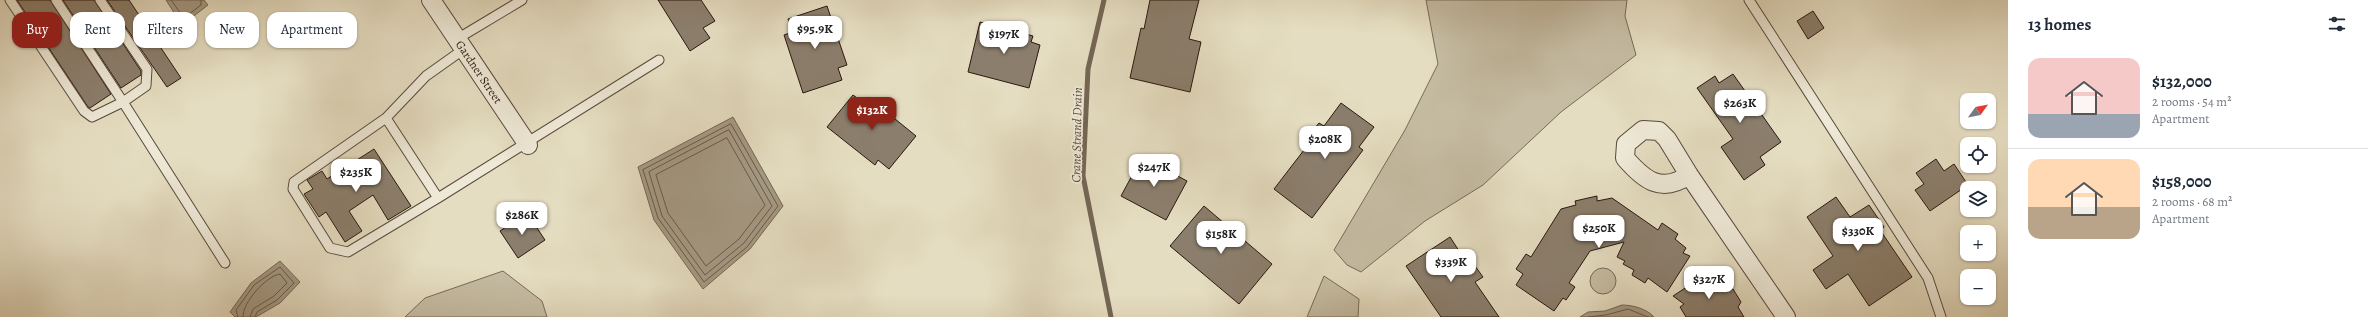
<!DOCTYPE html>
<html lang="en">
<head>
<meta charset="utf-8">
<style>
  body { margin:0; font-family:Alegreya,serif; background:#f6f6f7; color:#1f2937; height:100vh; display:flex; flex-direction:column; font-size:15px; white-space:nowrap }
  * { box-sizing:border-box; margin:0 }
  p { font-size:13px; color:#747a83 }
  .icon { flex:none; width:22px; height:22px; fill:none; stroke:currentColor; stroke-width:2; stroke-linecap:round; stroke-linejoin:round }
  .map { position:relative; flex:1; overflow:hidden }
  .panel { display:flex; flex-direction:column; background:#fff; width:360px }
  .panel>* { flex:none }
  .guide { position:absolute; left:12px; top:12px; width:380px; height:36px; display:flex; gap:8px }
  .needle { width:26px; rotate:57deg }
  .fabs { position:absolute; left:1960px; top:93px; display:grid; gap:8px }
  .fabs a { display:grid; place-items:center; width:36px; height:36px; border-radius:8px; background:#fff; box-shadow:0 1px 3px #0004; font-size:20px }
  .price { position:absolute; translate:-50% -34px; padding:0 9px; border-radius:8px; background:#fff; color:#222; font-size:13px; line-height:26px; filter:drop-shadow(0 1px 2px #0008) }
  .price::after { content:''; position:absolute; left:50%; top:24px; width:12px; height:9px; margin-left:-6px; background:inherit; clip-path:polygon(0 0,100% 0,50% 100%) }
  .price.active { background:#8f2418; color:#fff }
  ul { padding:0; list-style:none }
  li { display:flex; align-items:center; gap:12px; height:100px; padding:0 20px }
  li+li { border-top:1px solid #e0e1e3 }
  li span { display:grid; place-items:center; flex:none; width:112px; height:80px; border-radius:12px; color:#555 }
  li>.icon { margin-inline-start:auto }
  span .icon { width:48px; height:48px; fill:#fffc; stroke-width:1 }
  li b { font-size:17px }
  h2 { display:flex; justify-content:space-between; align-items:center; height:48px; padding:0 20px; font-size:17px }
  .tag { padding:0 14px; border-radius:12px; background:#fff; box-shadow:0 1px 3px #0004; font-size:14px; line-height:36px }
  .tag.active { background:#8f2418; color:#fff }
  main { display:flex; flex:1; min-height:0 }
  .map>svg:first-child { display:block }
  .green { fill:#c5bca3; stroke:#786a59 }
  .water { fill:#a59a84; stroke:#746655 }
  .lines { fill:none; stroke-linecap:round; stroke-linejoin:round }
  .shore { stroke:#68594a; stroke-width:1 }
  .stream { stroke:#746655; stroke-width:5 }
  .building { fill:#8b7e6c; stroke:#2a180f }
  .service-casing { stroke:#59493c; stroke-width:11 }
  .minor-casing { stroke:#59493c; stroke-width:20 }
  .service { stroke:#eee9d7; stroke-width:9 }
  .minor { stroke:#eee9d7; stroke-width:18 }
  .labels { text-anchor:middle; stroke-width:3.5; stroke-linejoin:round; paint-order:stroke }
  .street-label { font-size:12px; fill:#2a180f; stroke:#eee9d7 }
  .water-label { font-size:13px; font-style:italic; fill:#5b4c3e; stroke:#eee9d7 }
</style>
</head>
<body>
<main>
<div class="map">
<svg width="2008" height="317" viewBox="0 0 2008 317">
  <rect width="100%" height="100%" fill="#e5ddc1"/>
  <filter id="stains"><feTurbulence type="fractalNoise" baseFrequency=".005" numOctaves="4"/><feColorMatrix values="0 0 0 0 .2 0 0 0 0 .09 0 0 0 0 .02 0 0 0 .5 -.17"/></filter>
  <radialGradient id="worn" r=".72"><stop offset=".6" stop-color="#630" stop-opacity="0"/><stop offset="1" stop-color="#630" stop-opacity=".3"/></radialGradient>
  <path class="green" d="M1426 0H1627L1625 16 1636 55 1561 112 1483 185 1425 221 1361 272 1347 265 1334 250 1405 130 1438 64Z
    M1590 281a13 13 0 1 1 26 0a13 13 0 1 1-26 0Z
    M503 271 542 301 547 317H405L425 298Z
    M1324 276 1359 299 1358 317H1307Z"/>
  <path class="water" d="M166 0H204L208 5 182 25Z
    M733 117 783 206 750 249 703 289 654 220 638 167Z
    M280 261 300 282 280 303 256 317H235L230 312 251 283Z
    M1622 305C1633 305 1647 309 1654 317H1580L1588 312 1605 311Z"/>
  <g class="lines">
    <path class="shore" d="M171 0 184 18 201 5V0
      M731 124 778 206 747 247 704 282 658 218 643 170Z
      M729 130 772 206 744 243 705 275 662 216 649 172Z
      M727 138 765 205 739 239 706 266 668 213 656 175Z
      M238 317 236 310 254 285 280 267 294 283 277 300 257 312 255 317
      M243 317C242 303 266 276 280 274L287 283 274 296 253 309 250 317
      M1588 317 1606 315 1628 309 1648 317"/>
    <path class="stream" d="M1104 0 1088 69 1083 176 1111 317"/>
  </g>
  <path class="building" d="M17 0H50L111 94 90 108 88 107Z
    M63 0H94L141 71V75L121 88Z
    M107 0H129L181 78 167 87Z
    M658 0H701L715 21 703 28 710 38 690 51Z
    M1150 0H1199L1189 39 1201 42 1190 92 1130 78 1141 28 1144 29Z
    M827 6 847 65 838 68 842 80 803 93 784 35 793 32 788 19Z
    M1813 11 1824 28 1808 39 1797 21Z
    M980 22 1033 36 1031 42 1040 45 1029 88 968 72Z
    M1733 74 1781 142 1760 157 1765 165 1744 180 1721 147 1733 139 1697 88 1715 76 1719 83Z
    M853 95 864 103 868 97 916 136 889 169 878 160 875 165 827 127Z
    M1341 103 1374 127 1359 147 1363 150 1312 218 1274 189 1314 137 1310 134 1319 123 1324 126Z
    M374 149 411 206 388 220 373 195 349 211 362 231 345 242 326 212 319 217 304 194 313 189 307 180 322 171 327 179Z
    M1142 157 1187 181 1166 220 1121 196Z
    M1936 159 1944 171 1954 164 1968 185 1930 211 1915 190 1924 184 1916 173Z
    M1597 196V201L1612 198 1658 230 1662 223 1678 234 1675 239 1686 248 1683 253 1690 256 1667 292 1648 278 1645 283 1632 275 1634 270 1623 264 1625 261 1617 257 1624 242 1590 251 1569 283 1575 287 1566 300 1563 298 1554 311 1516 285 1523 274 1516 269 1526 254 1531 257 1561 209 1576 205 1575 201Z
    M1836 197 1850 217 1869 205 1884 227 1880 230 1912 277 1869 306 1848 274 1826 289 1813 270 1833 256 1807 217Z
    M1204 206 1272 264 1239 304 1170 246Z
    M527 213 545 240 518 258 500 231Z
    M1450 237 1463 257 1467 255 1483 277 1475 282 1499 317H1441L1406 266Z
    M1713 275 1727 291 1733 289 1741 302 1738 307 1744 317H1686L1680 307 1684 304 1673 296 1702 277 1704 280Z"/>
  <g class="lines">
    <g class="service-casing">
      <path id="service" d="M10 0 84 111 92 117 123 102 225 263
        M56 0 123 102 146 86 147 69 100 0
        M1749 0 1928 278 1941 317
        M457 39 522 0
        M464 49 426 76 386 118 438 198 659 60
        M386 118 294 182 293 189 330 248 348 252 438 198"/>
    </g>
    <g class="minor-casing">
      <path id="minor" d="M431 0 528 145
        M1689 175C1661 194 1644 180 1625 158L1626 144 1643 130 1659 131 1667 139 1689 175 1786 317"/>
    </g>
    <use href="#service" class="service"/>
    <use href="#minor" class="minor"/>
  </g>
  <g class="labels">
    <g class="street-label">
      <text transform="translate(479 72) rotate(56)" y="4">Gardner Street</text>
    </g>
    <g class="water-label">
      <text transform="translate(1076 135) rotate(-89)" y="5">Crane Strand Drain</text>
    </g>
  </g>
  <rect width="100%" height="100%" filter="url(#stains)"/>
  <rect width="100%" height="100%" fill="url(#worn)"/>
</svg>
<div class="fabs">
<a><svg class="needle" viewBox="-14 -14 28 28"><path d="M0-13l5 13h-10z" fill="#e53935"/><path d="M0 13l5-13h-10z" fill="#747a83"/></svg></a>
<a><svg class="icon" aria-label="locate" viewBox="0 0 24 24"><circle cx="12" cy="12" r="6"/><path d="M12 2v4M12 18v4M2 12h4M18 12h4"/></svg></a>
<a><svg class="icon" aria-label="layers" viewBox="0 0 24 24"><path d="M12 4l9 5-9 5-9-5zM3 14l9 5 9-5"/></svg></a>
<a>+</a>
<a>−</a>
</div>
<b class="price" style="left:815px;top:50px">$95.9K</b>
<b class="price" style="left:1004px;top:55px">$197K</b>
<b class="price" style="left:1740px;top:124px">$263K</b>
<b class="price active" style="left:872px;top:131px">$132K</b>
<b class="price" style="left:1325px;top:160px">$208K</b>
<b class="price" style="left:1154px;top:188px">$247K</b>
<b class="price" style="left:356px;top:193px">$235K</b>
<b class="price" style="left:522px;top:236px">$286K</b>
<b class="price" style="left:1599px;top:249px">$250K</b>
<b class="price" style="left:1858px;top:252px">$330K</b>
<b class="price" style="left:1221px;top:255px">$158K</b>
<b class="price" style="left:1451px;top:283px">$339K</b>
<b class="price" style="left:1709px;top:300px">$327K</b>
<div class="guide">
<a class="tag active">Buy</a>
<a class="tag">Rent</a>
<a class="tag">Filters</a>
<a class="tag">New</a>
<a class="tag">Apartment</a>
</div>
</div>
<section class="panel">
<h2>13 homes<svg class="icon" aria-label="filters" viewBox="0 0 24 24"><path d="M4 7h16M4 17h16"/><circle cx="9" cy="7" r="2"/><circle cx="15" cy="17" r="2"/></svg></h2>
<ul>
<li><span style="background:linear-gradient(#f6c9c9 70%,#9aa5b1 0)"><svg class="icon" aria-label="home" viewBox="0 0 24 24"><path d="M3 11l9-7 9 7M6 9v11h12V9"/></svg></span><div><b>$132,000</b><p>2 rooms · 54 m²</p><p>Apartment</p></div></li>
<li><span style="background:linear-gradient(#ffd9b3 60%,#b9a48a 0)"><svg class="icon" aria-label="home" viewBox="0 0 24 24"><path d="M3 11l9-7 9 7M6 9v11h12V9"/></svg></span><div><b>$158,000</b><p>2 rooms · 68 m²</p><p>Apartment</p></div></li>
</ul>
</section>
</main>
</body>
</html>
